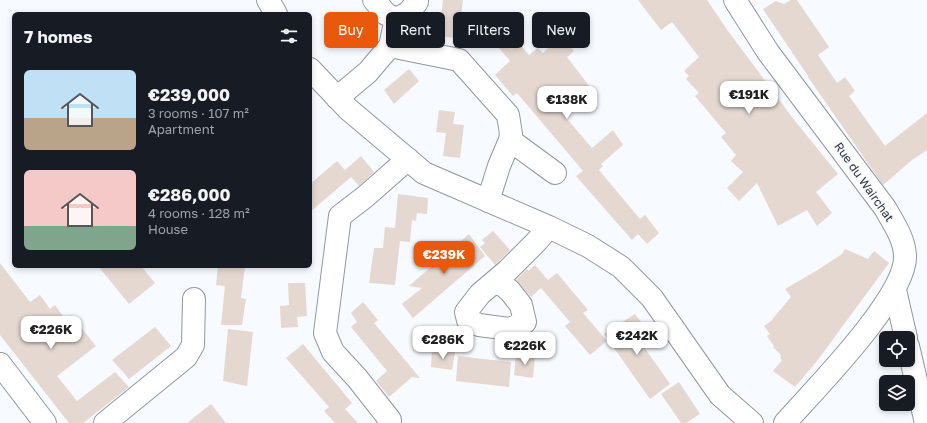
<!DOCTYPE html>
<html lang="en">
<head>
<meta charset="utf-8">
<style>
  body { margin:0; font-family:"Golos Text",sans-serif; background:#20242c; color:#f1f3f6; height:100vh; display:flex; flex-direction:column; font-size:15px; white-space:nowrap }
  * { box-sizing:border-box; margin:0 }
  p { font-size:13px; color:#9ea1a6 }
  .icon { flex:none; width:22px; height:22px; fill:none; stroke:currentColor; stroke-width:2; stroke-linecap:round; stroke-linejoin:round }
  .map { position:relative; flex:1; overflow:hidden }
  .sheet { position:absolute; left:12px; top:12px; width:300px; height:256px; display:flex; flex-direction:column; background:#171b24; border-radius:6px; box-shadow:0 2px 6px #0003 }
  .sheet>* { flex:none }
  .top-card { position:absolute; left:324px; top:12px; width:380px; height:36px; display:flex; gap:8px }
  .fabs { position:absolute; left:879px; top:331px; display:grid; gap:8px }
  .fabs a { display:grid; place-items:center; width:36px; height:36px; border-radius:6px; background:#171b24; box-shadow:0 2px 6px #0003; font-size:20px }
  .price { position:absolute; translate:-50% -34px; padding:0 9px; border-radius:8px; background:#fff; color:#222; font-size:13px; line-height:26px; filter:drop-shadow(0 1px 2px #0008) }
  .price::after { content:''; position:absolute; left:50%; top:24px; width:12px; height:9px; margin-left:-6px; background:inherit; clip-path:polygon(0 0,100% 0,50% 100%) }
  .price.active { background:#ea580c; color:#fff }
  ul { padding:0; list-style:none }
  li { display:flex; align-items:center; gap:12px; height:100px; padding:0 12px }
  li span { display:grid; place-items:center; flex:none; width:112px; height:80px; border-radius:6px; color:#555 }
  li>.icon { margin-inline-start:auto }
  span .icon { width:48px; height:48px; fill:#fffc; stroke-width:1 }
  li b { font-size:17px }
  h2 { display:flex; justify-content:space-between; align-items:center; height:48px; padding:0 12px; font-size:17px }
  .tag { padding:0 14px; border-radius:6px; background:#171b24; box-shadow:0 2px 6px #0003; font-size:14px; line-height:36px }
  .tag.active { background:#ea580c; color:#fff }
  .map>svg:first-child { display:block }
  .building { fill:#e4d8d1 }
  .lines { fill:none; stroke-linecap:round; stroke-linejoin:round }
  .street-casing { stroke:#9197a1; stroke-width:24 }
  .street { stroke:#fff; stroke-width:22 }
  .labels { text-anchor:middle; stroke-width:3.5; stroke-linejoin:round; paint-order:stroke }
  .street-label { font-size:12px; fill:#323438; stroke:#f7fafe }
</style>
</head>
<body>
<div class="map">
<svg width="927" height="423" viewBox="0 0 927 423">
  <rect width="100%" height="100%" fill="#f7fafe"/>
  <path class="building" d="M443 0H463L461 17H458L455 38 439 36Z
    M638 0H707L728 31 795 121 838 174 816 192 832 213 817 226 807 210 778 226 757 183 739 201 727 188 743 172 731 161 736 155 721 137 726 133 695 96 699 93 686 79 689 76 684 71 699 57 672 22 661 30Z
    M791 0H797L829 47 818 55 837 83 845 77 855 91 849 96 885 146 927 113V150L912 160 883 185 808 77V76L763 9 776 1 784 4Z
    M506 28 529 55 538 48 543 53 560 36 574 51 567 57 590 87 561 112 592 148 613 130 623 145 601 164 603 166 599 170 640 219 645 215 659 233 647 244 638 234 632 240 576 176 583 171 567 152 517 93 513 96 495 75 510 61 492 40Z
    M409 69 419 81 394 104 384 90Z
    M439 110 455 112 453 124 464 125 460 158 443 156 446 133 436 132Z
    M361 156 374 172 359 186 345 170Z
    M337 161 351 177 310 212V184Z
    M398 194 428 198 427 214 417 213 416 221 412 220 410 242 400 241 395 285 369 283 374 248H383L385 227 395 228Z
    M493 231 510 250 495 265 480 247 485 243 482 240Z
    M469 234 485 256 413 318 402 304 422 288 409 286Z
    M845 249 868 259 874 251 889 263 817 361 795 387 773 371 782 360 780 358 781 355 773 347 774 346 767 336 770 334 764 326 770 322 791 297 785 289 816 271 842 254Z
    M0 263 30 302 40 295 50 309 55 305 65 319 71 315 96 346 57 376 77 401 115 372 129 387 83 423H69L0 335Z
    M535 265 548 280 557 273 588 310 583 313 607 341 590 355 565 326 570 322 541 288 531 297 516 280 527 269 528 271Z
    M98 266H141L155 283 129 304Z
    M218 266H245L241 298 246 299 242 325H221L225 286 216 285Z
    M288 283H305L307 316 297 317 298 327 281 328 280 306 289 305Z
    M363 302 378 320 374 323 420 378 410 377 411 378 389 397 376 381 387 371 351 327 357 322 351 313Z
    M635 314 647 330 637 337 670 384 650 399 604 334Z
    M155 327 171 346 129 379 112 360Z
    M228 329 253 332 247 386 223 381Z
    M303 344 352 403 345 409 358 423H335L324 411 329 407 286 358Z
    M432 350 455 352 452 370 431 367Z
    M516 355 535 357 533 378 514 375Z
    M458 356 511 362 509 387 456 381Z
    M679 382 700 414 686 423H681L661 394Z
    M211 404 226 423H187Z"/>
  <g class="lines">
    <g class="street-casing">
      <path id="street" d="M268 0 276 14
        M374 0 386 14 396 19
        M735 0 768 52 885 208C893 222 904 238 905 255 908 296 813 391 785 423
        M390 46 459 60 508 115 511 134 510 140
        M310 69 348 109 424 173 549 227 588 246 621 267 652 298 720 395 752 423
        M337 98 368 72 390 46 396 19 408 13 417 2V0
        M488 201 499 166 510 140 555 173
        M497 280 510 291 521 305 525 322 510 329 479 325 468 320 466 312 480 294 507 271 536 242 549 227
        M895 290 906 338
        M908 346 926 423
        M0 364 45 423
        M390 420 357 378 333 352 325 333 340 216 366 196 408 159
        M105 423 186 357 193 345 194 299"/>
    </g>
    <use href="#street" class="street"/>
  </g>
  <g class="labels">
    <g class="street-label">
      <text transform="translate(864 182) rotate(55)" y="4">Rue du Wairchat</text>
    </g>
  </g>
</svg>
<div class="fabs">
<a><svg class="icon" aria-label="locate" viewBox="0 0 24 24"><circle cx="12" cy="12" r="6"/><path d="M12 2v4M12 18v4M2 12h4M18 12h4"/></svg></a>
<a><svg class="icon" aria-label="layers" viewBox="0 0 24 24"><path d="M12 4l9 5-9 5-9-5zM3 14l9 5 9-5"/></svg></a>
</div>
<b class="price" style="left:749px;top:115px">€191K</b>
<b class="price" style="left:567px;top:120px">€138K</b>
<b class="price active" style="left:444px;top:275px">€239K</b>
<b class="price" style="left:51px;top:350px">€226K</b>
<b class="price" style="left:637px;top:356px">€242K</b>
<b class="price" style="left:443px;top:360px">€286K</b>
<b class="price" style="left:525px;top:366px">€226K</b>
<div class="top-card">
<a class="tag active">Buy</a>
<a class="tag">Rent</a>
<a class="tag">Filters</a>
<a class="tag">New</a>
</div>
<section class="sheet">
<h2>7 homes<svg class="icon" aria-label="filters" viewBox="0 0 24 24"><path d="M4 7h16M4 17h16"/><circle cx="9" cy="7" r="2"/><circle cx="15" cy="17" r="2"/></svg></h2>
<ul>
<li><span style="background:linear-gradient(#bfe0f5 60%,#b9a48a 0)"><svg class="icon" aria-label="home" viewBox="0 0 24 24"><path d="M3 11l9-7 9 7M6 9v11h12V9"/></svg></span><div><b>€239,000</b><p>3 rooms · 107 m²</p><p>Apartment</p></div></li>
<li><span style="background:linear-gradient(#f6c9c9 70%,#7fa58c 0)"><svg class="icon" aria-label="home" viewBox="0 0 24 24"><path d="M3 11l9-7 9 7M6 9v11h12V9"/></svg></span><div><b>€286,000</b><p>4 rooms · 128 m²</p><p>House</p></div></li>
</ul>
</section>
</div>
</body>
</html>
